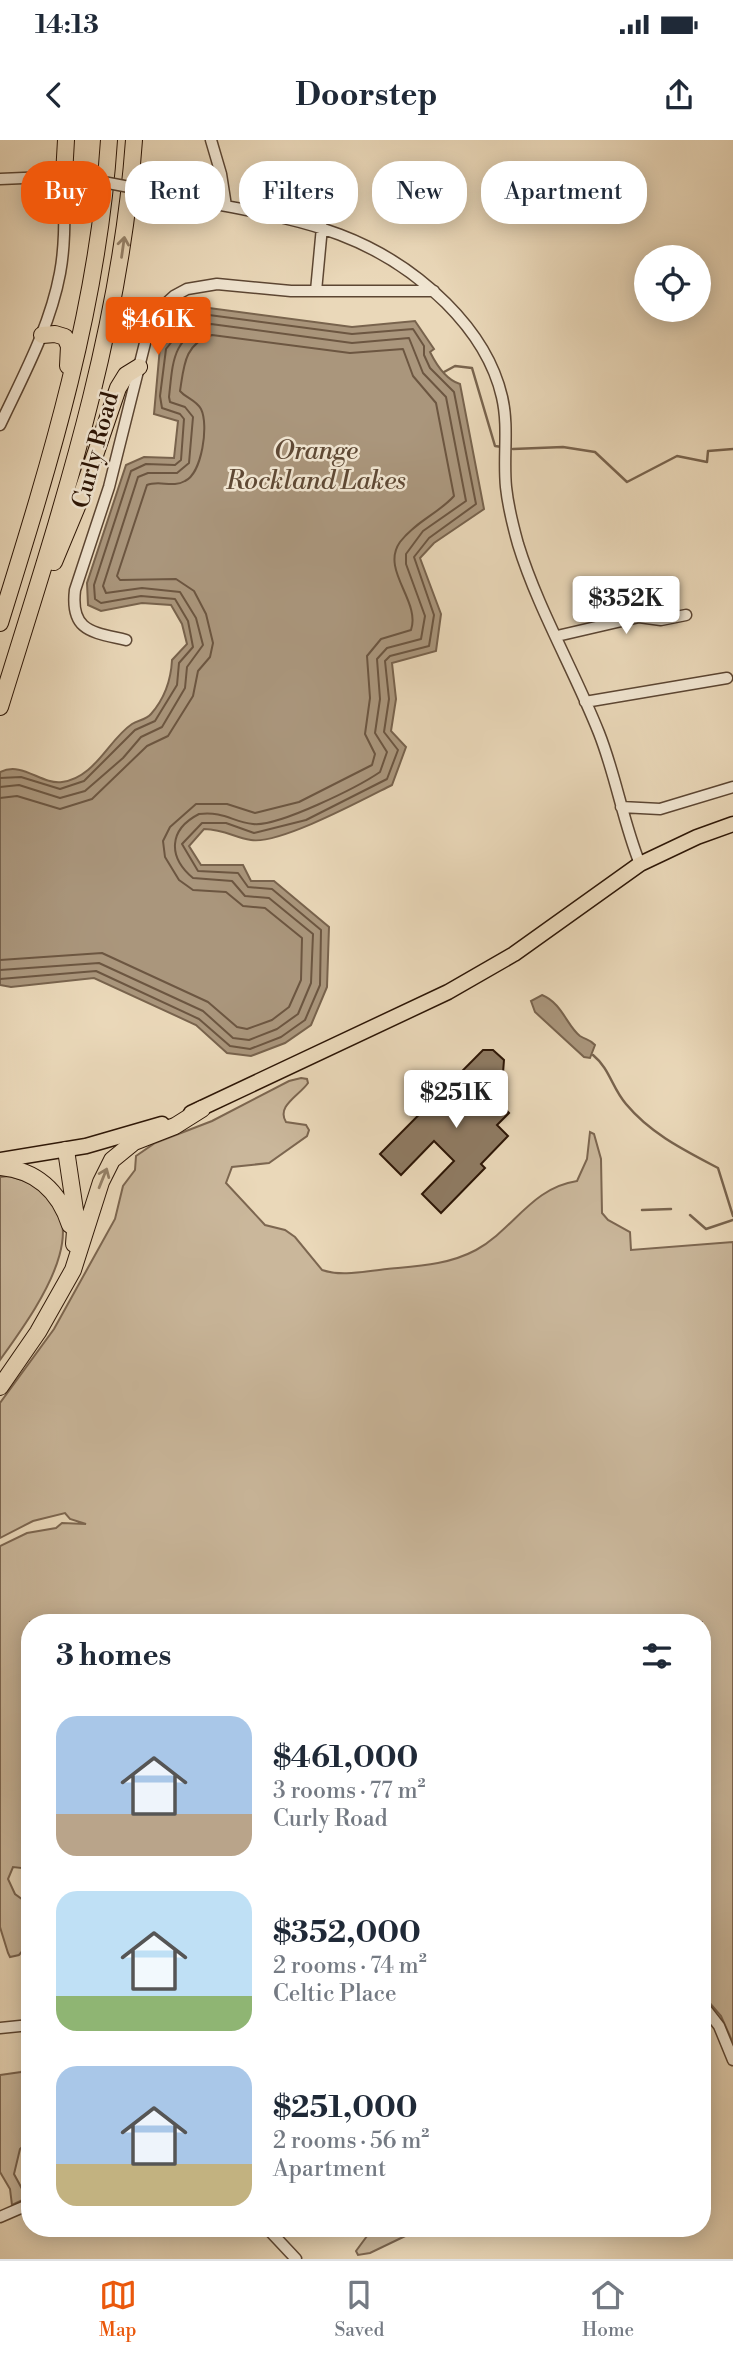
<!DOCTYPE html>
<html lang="en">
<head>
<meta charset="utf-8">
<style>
  body { margin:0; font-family:"Libre Bodoni",serif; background:#f2f2f3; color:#1f2937; height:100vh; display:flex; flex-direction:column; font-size:26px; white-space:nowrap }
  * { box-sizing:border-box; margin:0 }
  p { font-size:23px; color:#747a83 }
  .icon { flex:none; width:38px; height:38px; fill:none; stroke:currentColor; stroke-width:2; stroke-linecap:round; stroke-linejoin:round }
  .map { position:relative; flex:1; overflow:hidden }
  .panel { position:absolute; left:21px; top:1474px; width:690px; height:623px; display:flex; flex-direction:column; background:#fff; border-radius:28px; box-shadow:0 4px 18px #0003 }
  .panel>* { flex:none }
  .banner { position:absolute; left:21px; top:21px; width:691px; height:63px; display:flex; gap:14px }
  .fabs { position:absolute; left:634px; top:105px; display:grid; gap:14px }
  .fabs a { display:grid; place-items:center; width:77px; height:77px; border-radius:50%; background:#fff; box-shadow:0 4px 18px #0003; font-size:35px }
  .price { position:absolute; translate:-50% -60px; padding:0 16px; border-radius:7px; background:#fff; color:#222; font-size:23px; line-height:46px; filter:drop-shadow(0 2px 4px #0008) }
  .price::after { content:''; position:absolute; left:50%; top:42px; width:21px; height:16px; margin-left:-10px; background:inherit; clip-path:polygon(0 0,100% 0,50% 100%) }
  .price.current { background:#ea580c; color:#fff }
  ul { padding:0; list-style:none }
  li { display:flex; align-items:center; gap:21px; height:175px; padding:0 35px }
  li span { display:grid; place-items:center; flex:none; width:196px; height:140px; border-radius:21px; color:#555 }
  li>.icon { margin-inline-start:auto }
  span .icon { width:84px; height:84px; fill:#fffc; stroke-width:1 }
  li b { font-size:30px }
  h2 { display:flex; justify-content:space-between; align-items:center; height:84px; padding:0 35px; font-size:30px }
  .tag { padding:0 24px; border-radius:28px; background:#fff; box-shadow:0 4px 18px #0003; font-size:24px; line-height:63px }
  .tag.current { background:#ea580c; color:#fff }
  .status { display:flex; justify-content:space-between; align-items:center; height:49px; padding:0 35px; background:#fff; direction:ltr }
  .status svg { height:19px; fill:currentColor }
  header { display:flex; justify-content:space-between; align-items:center; height:91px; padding:0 35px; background:#fff; font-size:32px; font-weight:700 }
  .menu { display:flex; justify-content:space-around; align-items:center; height:98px; border-top:2px solid #e0e1e3; background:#fff; font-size:19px; color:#747a83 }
  .menu a { display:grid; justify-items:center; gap:4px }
  .menu .current { color:#ea580c }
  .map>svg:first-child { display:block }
  .green { fill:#cab79b; stroke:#7c6650; stroke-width:2 }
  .water { fill:#aa967c; stroke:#78634d; stroke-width:2 }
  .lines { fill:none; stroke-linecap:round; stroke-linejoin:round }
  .shore { stroke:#6c5641; stroke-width:2 }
  .stream { stroke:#78634d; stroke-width:2.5 }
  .building { fill:#8f7b63; stroke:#2d1606; stroke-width:2 }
  .minor-casing { stroke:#5c4633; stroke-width:13 }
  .major-casing { stroke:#2d1606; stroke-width:17 }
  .highway-casing { stroke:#2d1606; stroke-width:18 }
  .minor { stroke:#f1e6d2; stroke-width:10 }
  .major { stroke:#ead8b9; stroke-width:14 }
  .highway { stroke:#ead8b9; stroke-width:16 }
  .minor-bridge-casing { stroke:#5c4633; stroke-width:13; stroke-linecap:butt }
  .minor-bridge { stroke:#f1e6d2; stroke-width:10 }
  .oneway { stroke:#958168 }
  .labels { text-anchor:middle; stroke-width:5; stroke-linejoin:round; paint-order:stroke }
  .street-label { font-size:24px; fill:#2d1606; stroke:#f1e6d2 }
  .water-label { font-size:26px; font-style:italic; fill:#5f4935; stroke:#f1e6d2 }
</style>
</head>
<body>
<div class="status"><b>14:13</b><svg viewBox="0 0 49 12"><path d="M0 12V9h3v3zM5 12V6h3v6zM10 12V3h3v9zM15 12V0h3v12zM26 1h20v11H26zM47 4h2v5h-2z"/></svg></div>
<header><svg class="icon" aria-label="back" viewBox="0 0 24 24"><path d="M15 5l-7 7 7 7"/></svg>Doorstep<svg class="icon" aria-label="share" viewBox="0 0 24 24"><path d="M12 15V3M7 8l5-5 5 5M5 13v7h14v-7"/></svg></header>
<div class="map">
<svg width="733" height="2119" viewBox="0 0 733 2119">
  <rect width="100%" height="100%" fill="#ead8b9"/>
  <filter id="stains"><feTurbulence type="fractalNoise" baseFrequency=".00286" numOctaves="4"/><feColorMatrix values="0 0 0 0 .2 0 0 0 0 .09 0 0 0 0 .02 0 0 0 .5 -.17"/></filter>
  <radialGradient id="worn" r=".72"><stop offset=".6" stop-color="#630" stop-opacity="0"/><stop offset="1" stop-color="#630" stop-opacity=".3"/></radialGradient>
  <path class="green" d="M301 938 307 939 308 943C299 956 276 966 286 982L306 985 309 990 307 996 269 1023 232 1027 226 1043 265 1085 285 1090 295 1097 322 1130C342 1137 366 1131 387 1129 418 1126 448 1125 476 1110 514 1089 531 1048 577 1041L587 1019 590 992 594 994 601 1019 602 1073 608 1080 630 1092 631 1110 733 1102V1903L721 1876 702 1854V1482H30V1729L13 1727 8 1739 15 1754 30 1765V1802L19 1815 10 1817 8 1813 0 1787V1406L27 1393 56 1388 62 1383 86 1384 70 1379 65 1373 33 1381 0 1398V1263L54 1189 115 1079 123 1046 135 1030 136 1016 155 1003 212 981 289 941Z
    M9 1036C116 1063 37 1168 0 1220V1037Z
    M30 1923V2000L20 2009 14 2034 27 2058 12 2065 10 2049 0 2032V1935L21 1932Z
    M366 2088H422L370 2113 358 2115 356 2111 367 2096Z"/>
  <path class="water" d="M209 168 352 187 415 181 434 209 430 212C436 224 446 240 460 244L484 369 434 403 420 418 441 474 436 511 392 523 396 559 391 591 406 607 392 645C364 659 279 705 251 700 233 697 226 690 204 689L189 706 201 725H243L251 741H274L329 787 327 847 311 885 285 903 251 916 227 913 196 885 94 838 11 847 0 845V632C23 621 41 645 62 642 95 638 108 600 132 584 138 580 146 580 151 574 165 558 171 540 172 520L187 504 182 484 171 465 142 463 101 471 88 465 87 443 126 325 144 317 174 318 178 281 154 274 160 207 181 179Z
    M542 855C562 863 567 886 580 896 586 900 590 899 595 905L590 918 584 917 535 872 531 861Z"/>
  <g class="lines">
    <path class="shore" d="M0 638 21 637 60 649 84 641 135 590 155 581 177 545 179 523 193 507 188 481 175 459 141 456 101 463 95 459 94 445 131 331 146 324 175 325 181 320 184 279 180 274 162 268 160 256 166 209 185 185 209 175 352 194 413 189 424 206V215L430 228 454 252 476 364 429 398 414 417 434 475 429 506 390 516 385 521 389 559 384 592 398 610 387 639 306 680 254 693 226 683H202L182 704 198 731 238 733 248 747 272 749 321 790 320 845 305 880 281 897 250 909 230 906 199 879 96 831 0 839
      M0 647 19 645 60 658 85 651 123 618 141 597 162 587 185 548 187 527 203 505 196 478 180 452 142 448 106 453 103 446 138 337 148 333H177L189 323 193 277 185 267 170 262 169 257C173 221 172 197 211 184L352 203 409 198 423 233 446 257 466 361 423 391 406 414V424L425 476 421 499 387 508 377 519 380 559 375 593 387 612 380 632C358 647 278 687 253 684 233 682 224 671 199 674 168 690 168 717 193 738L232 741 245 756 269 758 313 794 311 843 298 874 277 889 249 900 233 898 203 871 99 823 0 830
      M0 658 17 656 60 669 92 659 147 606 168 596 193 556 198 531 210 517 213 503 206 474 194 451 176 439 120 440 117 436 147 345C159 340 173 348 185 341 202 333 209 285 201 269 196 260 186 258 180 251 184 226 184 204 212 195L350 213 403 209 413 236 436 263 454 356C439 373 415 382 400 402 380 430 421 461 411 490L381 499 367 516 370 558 365 594 375 614 372 625 299 662 255 673 227 664H196L170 687 163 701 165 717 179 740 193 750 226 752 243 766 265 768 302 798 301 840 289 867 272 880 247 889 237 887 208 862 102 813 0 820"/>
    <path class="stream" d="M444 232 455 226 472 228 495 306 502 307
      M513 309 563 307 595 312 627 342 677 316 707 322 708 311 733 309
      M593 915C610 929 612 948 626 964 651 994 684 1010 718 1028L733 1076
      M642 1070 671 1069
      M690 1075 706 1089 733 1080"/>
  </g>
  <path class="building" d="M483 910H493L504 920 503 933 486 950 509 973 497 985 508 996 481 1024 485 1028 441 1073 422 1054 454 1021 434 1001 401 1035 380 1014Z"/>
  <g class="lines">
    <g class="minor-casing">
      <path id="minor" d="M211 0 221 34 226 66
        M0 39 71 36
        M166 54C275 78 362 80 446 163 472 189 494 222 502 257 509 287 503 317 506 347 508 366 513 386 518 404 538 469 574 530 599 593 616 636 623 682 640 724
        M316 151 322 87
        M0 285C23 236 50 187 60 133 66 101 64 68 64 35
        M557 496 639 477 661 480 686 475
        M126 500C93 492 70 492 75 450L109 347 147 195 162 167 174 156 187 149 217 144 291 151H434
        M585 562 727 538
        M621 667 660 669 733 647
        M702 1864 719 1886 733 1920
        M0 1888 30 1885
        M0 2077 30 2064
        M267 2088 296 2119"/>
    </g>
    <g class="major-casing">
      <path id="major" d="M191 973 448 852 514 814 640 724 697 697 733 684
        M0 1020 86 1006 162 984"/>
    </g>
    <g class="highway-casing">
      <path id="highway" d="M64 35 66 0
        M42 195 55 194 65 197 69 206 68 226
        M54 422 79 362 118 248 126 235 139 227
        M0 483C50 322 98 169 109 0
        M0 567C58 379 120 198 134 0
        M66 1010 76 1077 74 1104
        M0 1027C36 1030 59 1051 70 1085
        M0 1247 38 1192 73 1130 101 1042 112 1020 134 1002 175 986 202 969"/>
    </g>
    <use href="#minor" class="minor"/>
    <use href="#major" class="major"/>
    <use href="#highway" class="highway"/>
    <g class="minor-bridge-casing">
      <path id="minor-bridge" d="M77 37 166 54"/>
    </g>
    <use href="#minor-bridge" class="minor-bridge"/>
  </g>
  <defs><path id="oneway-shaft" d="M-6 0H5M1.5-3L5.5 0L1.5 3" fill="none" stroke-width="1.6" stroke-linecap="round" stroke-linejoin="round" transform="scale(1.75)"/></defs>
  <g class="oneway">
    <use href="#oneway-shaft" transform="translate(123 107) rotate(-82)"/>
    <use href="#oneway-shaft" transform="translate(103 1038) rotate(-68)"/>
  </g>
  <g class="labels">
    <g class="street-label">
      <text transform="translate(95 310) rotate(-75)" y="8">Curly Road</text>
    </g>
    <g class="water-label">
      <text x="316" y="319">Orange<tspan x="316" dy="30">Rockland Lakes</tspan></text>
    </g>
  </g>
  <rect width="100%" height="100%" filter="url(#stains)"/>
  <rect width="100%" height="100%" fill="url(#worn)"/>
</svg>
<div class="fabs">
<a><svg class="icon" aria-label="locate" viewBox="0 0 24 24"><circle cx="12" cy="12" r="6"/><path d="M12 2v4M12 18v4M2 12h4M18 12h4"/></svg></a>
</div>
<b class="price current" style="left:158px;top:217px">$461K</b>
<b class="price" style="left:626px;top:496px">$352K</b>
<b class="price" style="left:456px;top:990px">$251K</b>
<div class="banner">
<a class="tag current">Buy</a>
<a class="tag">Rent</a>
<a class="tag">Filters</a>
<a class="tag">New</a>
<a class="tag">Apartment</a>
</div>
<section class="panel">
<h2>3 homes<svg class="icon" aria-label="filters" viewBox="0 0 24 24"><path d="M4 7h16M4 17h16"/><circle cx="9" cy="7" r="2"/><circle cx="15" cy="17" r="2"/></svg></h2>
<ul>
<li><span style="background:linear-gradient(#a9c7e8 70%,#b9a48a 0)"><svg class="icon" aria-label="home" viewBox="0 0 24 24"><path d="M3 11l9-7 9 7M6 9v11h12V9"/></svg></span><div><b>$461,000</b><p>3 rooms · 77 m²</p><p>Curly Road</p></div></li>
<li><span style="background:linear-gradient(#bfe0f5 75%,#8fb573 0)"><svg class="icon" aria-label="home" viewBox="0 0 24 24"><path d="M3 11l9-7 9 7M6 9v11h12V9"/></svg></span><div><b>$352,000</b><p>2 rooms · 74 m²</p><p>Celtic Place</p></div></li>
<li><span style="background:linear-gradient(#a9c7e8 70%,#c2b280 0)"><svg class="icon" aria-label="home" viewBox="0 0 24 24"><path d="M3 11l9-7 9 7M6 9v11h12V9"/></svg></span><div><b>$251,000</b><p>2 rooms · 56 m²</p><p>Apartment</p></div></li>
</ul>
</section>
</div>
<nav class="menu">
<a class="current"><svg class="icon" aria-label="map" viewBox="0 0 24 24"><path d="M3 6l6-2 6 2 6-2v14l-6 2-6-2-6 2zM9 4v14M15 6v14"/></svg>Map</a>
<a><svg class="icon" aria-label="saved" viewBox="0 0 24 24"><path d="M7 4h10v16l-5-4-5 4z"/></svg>Saved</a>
<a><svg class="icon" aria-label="home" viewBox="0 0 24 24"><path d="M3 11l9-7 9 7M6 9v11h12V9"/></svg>Home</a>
</nav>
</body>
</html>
